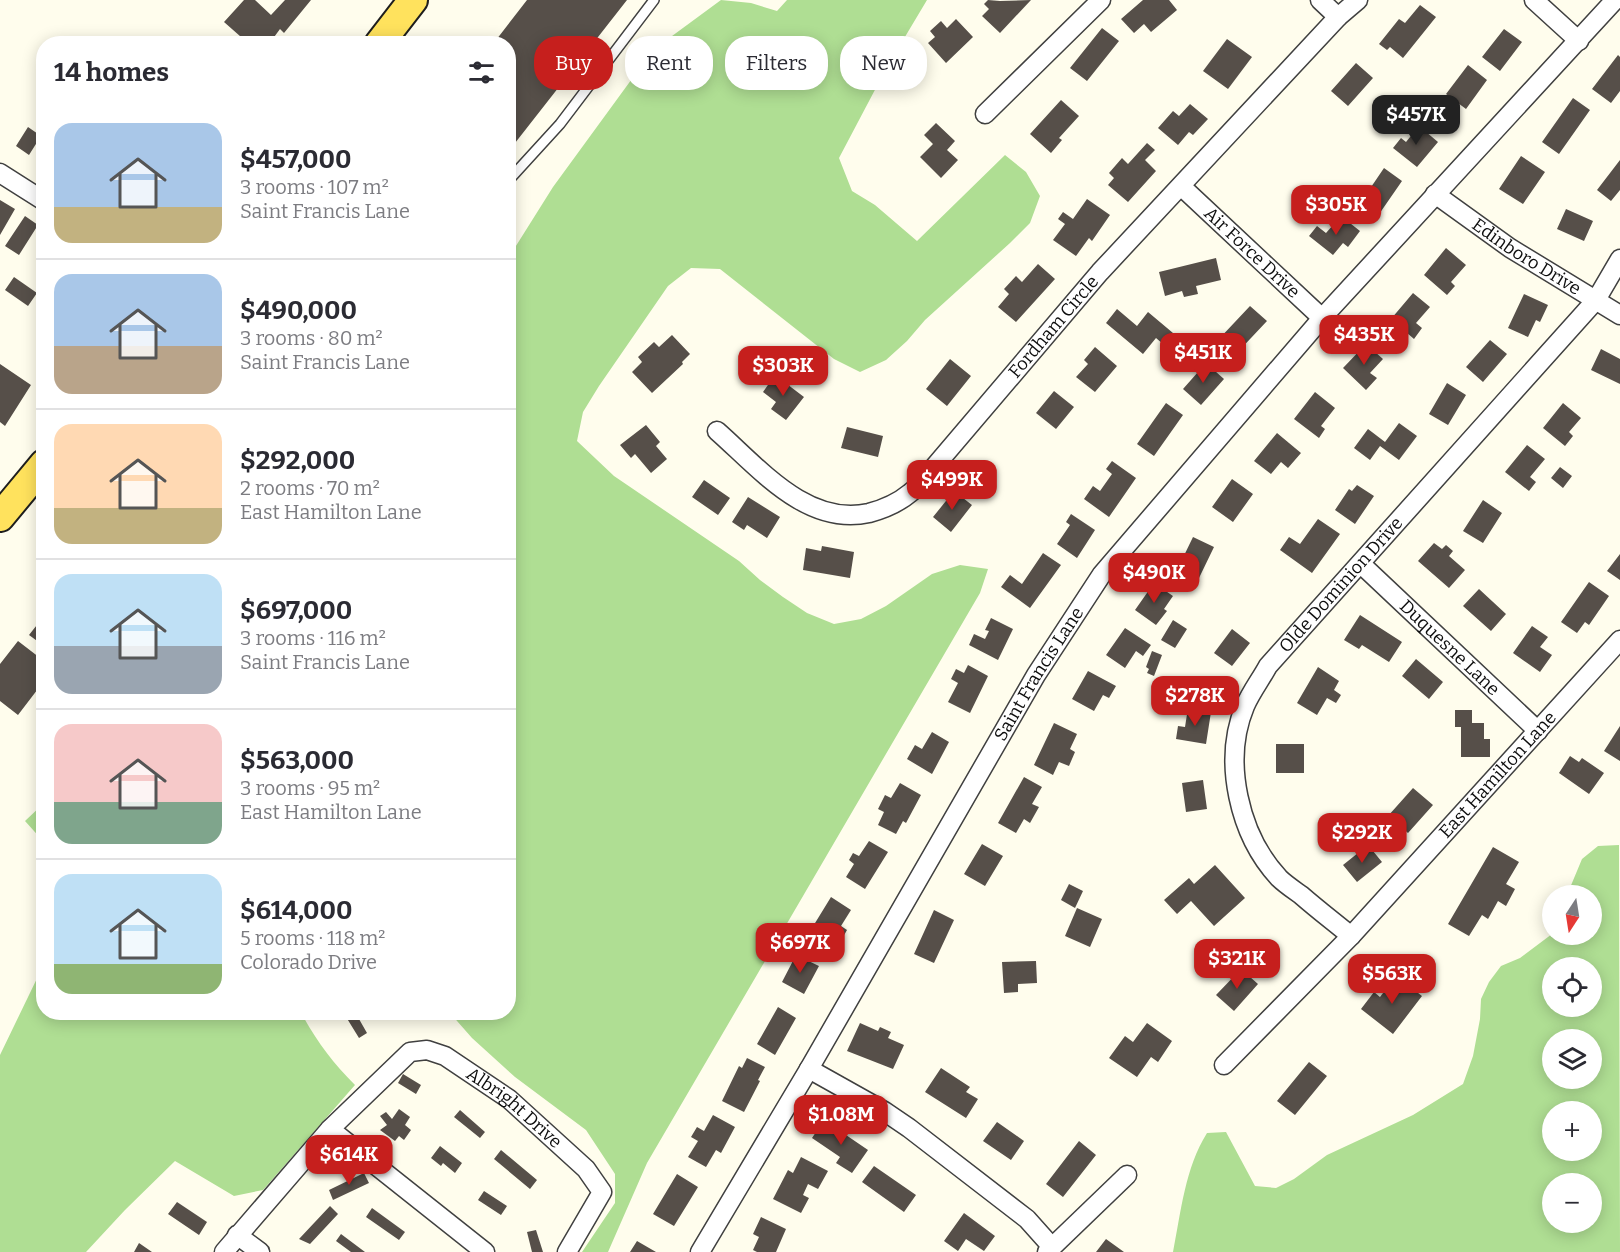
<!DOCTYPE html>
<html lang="en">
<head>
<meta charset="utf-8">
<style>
  body { margin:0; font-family:Bitter,serif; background:#f2f2f3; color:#2b2b33; height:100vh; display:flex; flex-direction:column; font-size:22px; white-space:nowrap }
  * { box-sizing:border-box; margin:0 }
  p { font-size:20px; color:#7c7c81 }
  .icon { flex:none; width:33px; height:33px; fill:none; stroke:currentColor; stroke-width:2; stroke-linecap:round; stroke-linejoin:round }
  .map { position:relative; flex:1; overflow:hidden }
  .sheet { position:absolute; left:36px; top:36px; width:480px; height:984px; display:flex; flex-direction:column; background:#fff; border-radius:24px; box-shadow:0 3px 15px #0003 }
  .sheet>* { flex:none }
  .hud { position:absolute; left:534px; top:36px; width:570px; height:54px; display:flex; gap:12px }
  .needle { width:39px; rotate:192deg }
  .controls { position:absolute; left:1542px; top:885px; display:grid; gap:12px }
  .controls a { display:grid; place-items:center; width:60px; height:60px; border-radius:50%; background:#fff; box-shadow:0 3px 15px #0003; font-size:30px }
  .price { position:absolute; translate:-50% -51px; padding:0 14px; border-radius:12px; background:#c61f1d; color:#fff; font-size:20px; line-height:39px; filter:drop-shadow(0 2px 3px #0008) }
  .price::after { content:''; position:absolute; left:50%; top:36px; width:18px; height:14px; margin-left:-9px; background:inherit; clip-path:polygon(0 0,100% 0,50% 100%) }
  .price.on { background:#222; color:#fff }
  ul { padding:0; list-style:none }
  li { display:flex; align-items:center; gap:18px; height:150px; padding:0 18px }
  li+li { border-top:2px solid #e1e1e2 }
  li span { display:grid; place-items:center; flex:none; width:168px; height:120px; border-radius:18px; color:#555 }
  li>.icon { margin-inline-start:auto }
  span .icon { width:72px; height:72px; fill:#fffc; stroke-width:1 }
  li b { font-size:26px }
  h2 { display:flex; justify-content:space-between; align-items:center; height:72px; padding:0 18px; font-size:26px }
  .tag { padding:0 21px; border-radius:24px; background:#fff; box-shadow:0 3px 15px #0003; font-size:21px; line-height:54px }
  .tag.on { background:#c61f1d; color:#fff }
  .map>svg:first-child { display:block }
  .forest { fill:#afde93; fill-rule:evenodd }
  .building { fill:#564f49 }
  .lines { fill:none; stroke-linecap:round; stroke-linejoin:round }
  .service-casing { stroke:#404040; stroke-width:12 }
  .minor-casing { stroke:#404040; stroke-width:21 }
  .primary-casing { stroke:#1e1e1e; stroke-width:32 }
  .service { stroke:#fff; stroke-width:9 }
  .minor { stroke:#fff; stroke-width:18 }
  .primary { stroke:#ffe25d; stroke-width:28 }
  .labels { text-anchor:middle; stroke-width:6; stroke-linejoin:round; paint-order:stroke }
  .street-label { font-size:18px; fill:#0d0d0d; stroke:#fff }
</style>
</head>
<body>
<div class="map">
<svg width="1620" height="1252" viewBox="0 0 1620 1252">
  <rect width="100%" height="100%" fill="#fffded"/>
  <path class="forest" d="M721 0 751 3 777 11 787 0H927L887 67 839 158 852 191 875 205 917 241 1005 155 1026 172 1040 196 1030 223 1010 243 925 320 907 341 886 360 860 372 834 359 720 269 691 268 668 286 599 386 583 412 577 441 614 476 739 561 760 580 783 597 807 613 834 624 861 619 886 606 932 574 960 565 988 569 980 593 647 1163 608 1252H582L615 1203V1174L586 1130 515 1077 472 1038 450 1013 508 1012 509 257 553 187 653 50Z
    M43 804V841L25 821Z
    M1619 845 1620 1252H1173C1181 1212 1185 1168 1207 1133L1226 1132 1255 1186 1276 1188 1294 1179 1327 1155 1413 1115 1463 1084 1473 1056 1480 1019 1481 999 1489 982 1501 966 1520 958 1552 934H1592V896L1567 895 1582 859 1598 846ZM1552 968H1592V1006H1552ZM1552 1040H1592V1078H1552ZM1552 1112H1592V1150H1552ZM1552 1184H1592V1222H1552Z
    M43 966 44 1012 305 1013 304 1018C318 1043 334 1064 355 1085L263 1190 234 1196 175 1161 125 1210 86 1252H0V1055Z"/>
  <path class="building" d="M244 0H255L271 15 285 0H311L284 33 280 29 269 44H249L224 22Z
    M527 0H627L508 152V44H493Z
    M988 0 1000 1 1031 0 1000 33 982 16 989 9 984 4Z
    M1143 0H1169L1177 10 1151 32 1144 24 1134 33 1121 19Z
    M1420 5 1436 17 1403 58 1390 47 1387 50 1379 44 1399 19 1405 23Z
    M956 19 973 37 946 63 928 43 935 37 930 31 941 21 947 28Z
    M1102 28 1119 41 1087 81 1070 68Z
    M1504 29 1522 42 1500 71 1482 57Z
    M1227 39 1252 57 1228 89 1203 71Z
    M1618 55 1620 57V91L1611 103 1592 89Z
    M1356 63 1373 78 1348 106 1331 91Z
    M1468 65 1487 80 1466 109 1446 94Z
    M1573 98 1590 110 1559 154 1542 142Z
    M1061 100 1079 116 1059 138 1062 140 1051 153 1030 134Z
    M1190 104 1208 119 1193 135 1189 132 1178 145 1158 128 1173 111 1179 116Z
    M936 123 955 141 947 150 958 160 941 178 920 157 933 144 924 135Z
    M1419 126 1438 142 1417 167 1393 148 1401 138 1406 142Z
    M28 127 41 136 29 155 16 146Z
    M1147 143 1155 150 1145 160 1156 171 1128 202 1108 185 1114 178 1109 173 1122 158 1128 164Z
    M1521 156 1545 172 1523 204 1499 189Z
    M1620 160V190L1611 201 1597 190Z
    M1384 168 1402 181 1375 220 1348 202 1356 190 1365 196Z
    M1087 199 1110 215 1092 241 1089 238 1076 256 1053 240 1065 224 1058 219 1063 212 1073 219Z
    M0 200 15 209 0 235Z
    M1566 209 1593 221 1584 241 1557 229Z
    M25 216 38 225 19 255 5 246Z
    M1341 216 1360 231 1348 247 1343 243 1333 255 1309 236 1317 226 1326 233Z
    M1446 248 1466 265 1451 282 1455 286 1447 295 1424 275Z
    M1216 258 1221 280 1196 286 1198 294 1184 297 1182 291 1165 296 1159 272Z
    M1038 264 1055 279 1016 322 998 307 1009 294 1004 289 1016 276 1022 282Z
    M14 277 37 293 28 306 5 290Z
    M1413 293 1430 307 1416 323 1422 328 1414 339 1391 319Z
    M1524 294 1548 305 1540 322 1536 320 1528 337 1508 328Z
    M1250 306 1267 321 1235 355 1218 340Z
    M1117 309 1137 326 1148 312 1173 333 1163 344 1156 338 1143 354 1106 323Z
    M672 335 690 354 682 362 683 364 652 393 632 372 642 362 638 357 654 342 659 347Z
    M1490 340 1507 354 1483 382 1466 367Z
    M1366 344 1383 359 1370 373 1377 378 1366 390 1343 368Z
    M1095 347 1117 366 1095 392 1076 377 1088 364 1084 360Z
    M1601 349 1620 359V384L1591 370Z
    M950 359 971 376 947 406 926 389Z
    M1206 363 1224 379 1201 405 1183 389Z
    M0 364 31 385 5 426 0 422Z
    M775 375 804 397 786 420 771 409 776 402 763 392Z
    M1447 383 1466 395 1448 425 1429 414Z
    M1054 391 1074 407 1056 429 1036 413Z
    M1315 392 1335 408 1321 426 1325 429 1319 438 1294 419Z
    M1166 403 1183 415 1154 456 1137 444Z
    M1563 403 1581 418 1569 432 1573 436 1565 446 1543 428Z
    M1399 423 1417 436 1399 460 1380 446 1370 460 1354 448 1368 429 1385 442Z
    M646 425 660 442 656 446 667 459 651 473 635 454 631 458 620 445Z
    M847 427 883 436 878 457 841 448Z
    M1277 433 1301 453 1288 468 1281 462 1271 474 1254 461Z
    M1527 445 1545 459 1530 477 1536 482 1529 491 1505 472Z
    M1112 461 1136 478 1109 517 1084 499 1093 486 1100 491 1112 474 1106 469Z
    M1560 467 1572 476 1563 488 1551 478Z
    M1232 479 1253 494 1233 522 1212 507Z
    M704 480 730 498 718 515 692 497Z
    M1357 485 1374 496 1355 524 1335 510 1349 489 1352 491Z
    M954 491 972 505 951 532 933 517Z
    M748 497 780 517 767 538 747 525 744 530 732 522Z
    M1483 500 1502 513 1483 543 1463 531Z
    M1071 514 1095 530 1077 558 1057 544 1070 525 1066 522Z
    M1318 519 1340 534 1312 573 1280 550 1289 537 1300 544Z
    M1193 537 1214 547 1199 578 1178 568Z
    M1434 543 1442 549 1446 545 1453 551 1449 556 1465 570 1449 588 1418 561Z
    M822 546 854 552 850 578 803 570 806 548 821 551Z
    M1043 553 1061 565 1030 608 1001 587 1010 575 1022 584Z
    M1620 554V580L1607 571Z
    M1589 582 1609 596 1589 625 1585 622 1577 633 1561 622Z
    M1154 583 1173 596 1164 609 1167 611 1156 625 1135 610Z
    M1479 589 1506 614 1491 631 1463 606Z
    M1360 615 1402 642 1389 662 1362 645 1359 649 1344 640Z
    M44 616V646L29 635Z
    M991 618 1013 629 998 660 969 645 974 634 985 639 989 631 985 630Z
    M1173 620 1187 629 1175 648 1161 640Z
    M1532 626 1548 637 1540 647 1552 655 1540 672 1513 653Z
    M1125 628 1151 645 1143 656 1136 651 1125 668 1106 655Z
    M1232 629 1250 643 1232 666 1214 653Z
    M18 641 44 661V681L18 715 0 701V664Z
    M1152 651 1162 655 1154 676 1147 673 1149 669 1146 667Z
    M1416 659 1443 682 1429 699 1402 676Z
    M968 665 988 676 970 713 948 702 958 683 951 679 956 669 964 673Z
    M1318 667 1339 681 1334 690 1341 695 1336 703 1327 698 1317 715 1297 703Z
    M1088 671 1116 686 1109 698 1103 695 1094 711 1072 699Z
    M1188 708 1211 712 1206 744 1176 739 1178 726 1185 727Z
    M1455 710H1472V723H1484V739H1490V757H1461V727H1455Z
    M1054 723 1077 734 1070 749 1075 752 1069 766 1059 762 1053 775 1034 765Z
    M1620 726V761L1604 751Z
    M932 732 949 742 932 774 907 759 915 745 922 749Z
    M1276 744H1304V773H1276Z
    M1570 756 1579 762 1582 758 1604 773 1589 794 1559 773Z
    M1024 777 1042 787 1032 804 1039 807 1030 823 1024 819 1016 833 998 823Z
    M1203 780 1207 809 1186 812 1182 783Z
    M900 783 921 795 906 823 903 821 896 834 878 825 884 812 878 809 885 795 891 798Z
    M1413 788 1433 805 1408 833 1388 816Z
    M869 841 888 852 865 889 846 877 854 864 849 860 853 853 859 856Z
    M982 844 1003 856 985 886 964 874Z
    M1368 845 1382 862 1357 882 1343 865Z
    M1493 847 1519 862 1506 884 1515 889 1506 906 1498 901 1488 919 1482 915 1469 936 1448 924Z
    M1215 865 1245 898 1214 926 1191 901 1177 914 1164 900 1189 878 1194 884Z
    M1069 884 1083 891 1075 908 1061 900Z
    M831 897 851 910 841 926 847 930 839 944 812 928Z
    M1077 908 1102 919 1090 947 1065 936Z
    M934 910 954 920 934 963 914 954Z
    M796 955 819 966 804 994 782 982Z
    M1036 961 1037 983 1018 984V992L1004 993 1002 962Z
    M1241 969 1258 984 1234 1011 1216 995Z
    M1396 976 1422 996 1393 1034 1361 1009 1374 992 1380 997Z
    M778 1007 796 1018 775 1055 757 1044Z
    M343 1012H355L367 1033 359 1038Z
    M860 1023 878 1031 880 1027 891 1032 888 1038 904 1045 893 1069 847 1051Z
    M1147 1023 1172 1041 1158 1062 1151 1057 1137 1077 1109 1058 1125 1036 1133 1042Z
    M747 1058 765 1067 758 1080 760 1081 744 1112 722 1101 739 1066 742 1068Z
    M1309 1062 1327 1076 1295 1115 1277 1101Z
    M941 1068 970 1087 966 1092 978 1099 966 1118 925 1092Z
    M403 1074 421 1085 416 1094 398 1083Z
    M399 1109 410 1117 405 1125 411 1130 404 1140 399 1136 395 1141 380 1130 387 1125 380 1116 386 1112 392 1119Z
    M460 1110 485 1132 480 1138 454 1117Z
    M713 1115 735 1127 721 1153 716 1150 706 1167 688 1157 698 1141 691 1137 697 1127 704 1131Z
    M824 1120 868 1150 852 1173 836 1163 840 1157 812 1138Z
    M997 1122 1024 1141 1011 1160 983 1141Z
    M1079 1141 1096 1155 1063 1197 1046 1184Z
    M440 1146 462 1163 455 1173 443 1163 441 1166 431 1158Z
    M501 1150 537 1180 530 1189 494 1159Z
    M801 1157 828 1171 818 1189 808 1184 803 1195 809 1198 801 1213 773 1199 788 1170 793 1173Z
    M874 1166 916 1195 904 1212 862 1182Z
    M364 1173 369 1183 333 1200 329 1190Z
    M677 1174 698 1187 674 1226 653 1214Z
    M484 1191 507 1206 501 1215 478 1200Z
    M177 1202 207 1222 199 1235 168 1214Z
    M330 1206 338 1214 310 1244 299 1239Z
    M372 1208 405 1232 399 1240 366 1217Z
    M964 1213 995 1236 984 1251 966 1239 958 1251 944 1241Z
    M761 1217 786 1229 776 1252H757L753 1250 759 1237 753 1234Z
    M536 1230 543 1252H532L527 1232Z
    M341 1234 365 1252H351L336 1241Z
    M1106 1239 1124 1252H1096Z
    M637 1241 656 1252H630Z
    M139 1243 152 1252H134Z"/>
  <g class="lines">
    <g class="service-casing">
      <path id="service" d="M508 181 560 124 654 0"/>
    </g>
    <g class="minor-casing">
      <g id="minor">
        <path d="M1320 0 1338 17"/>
        <path d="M1534 0 1579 41"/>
        <path d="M985 114 1101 0"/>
        <path d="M0 173 44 201"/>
        <path id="s1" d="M1182 187 1322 318"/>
        <path id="s2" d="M1435 194 1510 248 1620 315"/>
        <path id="s3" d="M717 431C759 468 807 527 869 513 884 509 898 503 910 493 917 488 923 480 929 473L1100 272 1338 17 1358 0"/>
        <path id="s4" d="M1361 564 1538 731"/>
        <path id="s5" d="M1351 936C1334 922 1317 909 1301 895 1294 890 1285 884 1279 878 1239 835 1222 761 1245 706 1251 692 1261 679 1268 666L1596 300 1620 259"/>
        <path id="s6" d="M1224 1065 1351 936 1620 640"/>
        <path d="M809 1069 884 1111 909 1128 1027 1219 1052 1247"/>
        <path d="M330 1129 485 1252"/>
        <path d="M237 1235 260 1252"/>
        <path id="s7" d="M224 1252 330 1129 410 1052 427 1050 445 1056 509 1099 586 1169 602 1192 567 1252"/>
        <path id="s8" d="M700 1252 809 1069 1036 675 1102 574 1322 318 1615 0"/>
        <path d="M1047 1252 1127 1175"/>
      </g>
    </g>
    <g class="primary-casing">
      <path id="primary" d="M379 44 413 0
        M0 517 44 464"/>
    </g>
    <use href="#service" class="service"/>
    <use href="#minor" class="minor"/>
    <use href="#primary" class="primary"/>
  </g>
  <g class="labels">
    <g class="street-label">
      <text dy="6" stroke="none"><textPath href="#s1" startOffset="96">Air Force Drive</textPath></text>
      <text dy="6" stroke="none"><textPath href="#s2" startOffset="111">Edinboro Drive</textPath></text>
      <text dy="6" stroke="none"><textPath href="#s3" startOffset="446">Fordham Circle</textPath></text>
      <text dy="6" stroke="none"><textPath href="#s5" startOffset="432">Olde Dominion Drive</textPath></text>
      <text dy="6" stroke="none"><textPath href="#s4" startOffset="122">Duquesne Lane</textPath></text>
      <text dy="6" stroke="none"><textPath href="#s8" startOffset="670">Saint Francis Lane</textPath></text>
      <text dy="6" stroke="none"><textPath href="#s6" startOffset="399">East Hamilton Lane</textPath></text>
      <text dy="6" stroke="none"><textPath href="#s7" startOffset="396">Albright Drive</textPath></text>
    </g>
  </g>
</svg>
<div class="controls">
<a><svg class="needle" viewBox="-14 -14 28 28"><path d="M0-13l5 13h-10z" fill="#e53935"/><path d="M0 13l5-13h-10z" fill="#7c7c81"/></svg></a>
<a><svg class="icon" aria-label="locate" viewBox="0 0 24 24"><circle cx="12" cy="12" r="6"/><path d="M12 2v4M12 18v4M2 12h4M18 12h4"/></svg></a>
<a><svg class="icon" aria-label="layers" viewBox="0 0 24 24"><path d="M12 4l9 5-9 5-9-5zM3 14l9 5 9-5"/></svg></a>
<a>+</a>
<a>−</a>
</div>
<b class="price on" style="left:1416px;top:146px">$457K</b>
<b class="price" style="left:1336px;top:236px">$305K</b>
<b class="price" style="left:1364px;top:366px">$435K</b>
<b class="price" style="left:1203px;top:384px">$451K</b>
<b class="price" style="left:783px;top:397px">$303K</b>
<b class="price" style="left:952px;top:511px">$499K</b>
<b class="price" style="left:1154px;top:604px">$490K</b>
<b class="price" style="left:1195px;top:727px">$278K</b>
<b class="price" style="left:1362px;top:864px">$292K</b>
<b class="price" style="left:800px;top:974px">$697K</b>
<b class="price" style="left:1237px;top:990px">$321K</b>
<b class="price" style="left:1392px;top:1005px">$563K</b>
<b class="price" style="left:841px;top:1146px">$1.08M</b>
<b class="price" style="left:349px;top:1186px">$614K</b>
<div class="hud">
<a class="tag on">Buy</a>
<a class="tag">Rent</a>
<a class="tag">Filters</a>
<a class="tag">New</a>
</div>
<section class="sheet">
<h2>14 homes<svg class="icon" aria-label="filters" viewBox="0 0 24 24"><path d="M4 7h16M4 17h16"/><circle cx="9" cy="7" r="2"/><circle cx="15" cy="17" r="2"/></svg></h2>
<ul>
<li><span style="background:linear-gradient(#a9c7e8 70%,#c2b280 0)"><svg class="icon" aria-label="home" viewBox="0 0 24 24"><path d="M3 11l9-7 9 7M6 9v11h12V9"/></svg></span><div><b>$457,000</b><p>3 rooms · 107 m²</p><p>Saint Francis Lane</p></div></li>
<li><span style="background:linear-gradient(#a9c7e8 60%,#b9a48a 0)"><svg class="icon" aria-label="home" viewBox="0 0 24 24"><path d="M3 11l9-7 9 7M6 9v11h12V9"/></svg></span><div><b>$490,000</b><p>3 rooms · 80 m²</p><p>Saint Francis Lane</p></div></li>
<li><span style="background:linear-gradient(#ffd9b3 70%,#c2b280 0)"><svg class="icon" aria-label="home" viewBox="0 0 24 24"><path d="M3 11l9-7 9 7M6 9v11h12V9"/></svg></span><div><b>$292,000</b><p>2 rooms · 70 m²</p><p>East Hamilton Lane</p></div></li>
<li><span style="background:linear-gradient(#bfe0f5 60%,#9aa5b1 0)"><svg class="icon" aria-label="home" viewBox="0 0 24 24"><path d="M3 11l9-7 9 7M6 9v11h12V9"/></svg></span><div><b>$697,000</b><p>3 rooms · 116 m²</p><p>Saint Francis Lane</p></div></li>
<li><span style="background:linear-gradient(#f6c9c9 65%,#7fa58c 0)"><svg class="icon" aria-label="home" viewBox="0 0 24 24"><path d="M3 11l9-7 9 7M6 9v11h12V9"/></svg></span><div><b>$563,000</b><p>3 rooms · 95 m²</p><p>East Hamilton Lane</p></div></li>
<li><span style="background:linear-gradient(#bfe0f5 75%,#8fb573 0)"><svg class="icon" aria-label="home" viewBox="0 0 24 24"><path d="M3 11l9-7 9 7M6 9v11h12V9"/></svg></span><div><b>$614,000</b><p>5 rooms · 118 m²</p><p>Colorado Drive</p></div></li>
</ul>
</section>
</div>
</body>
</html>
